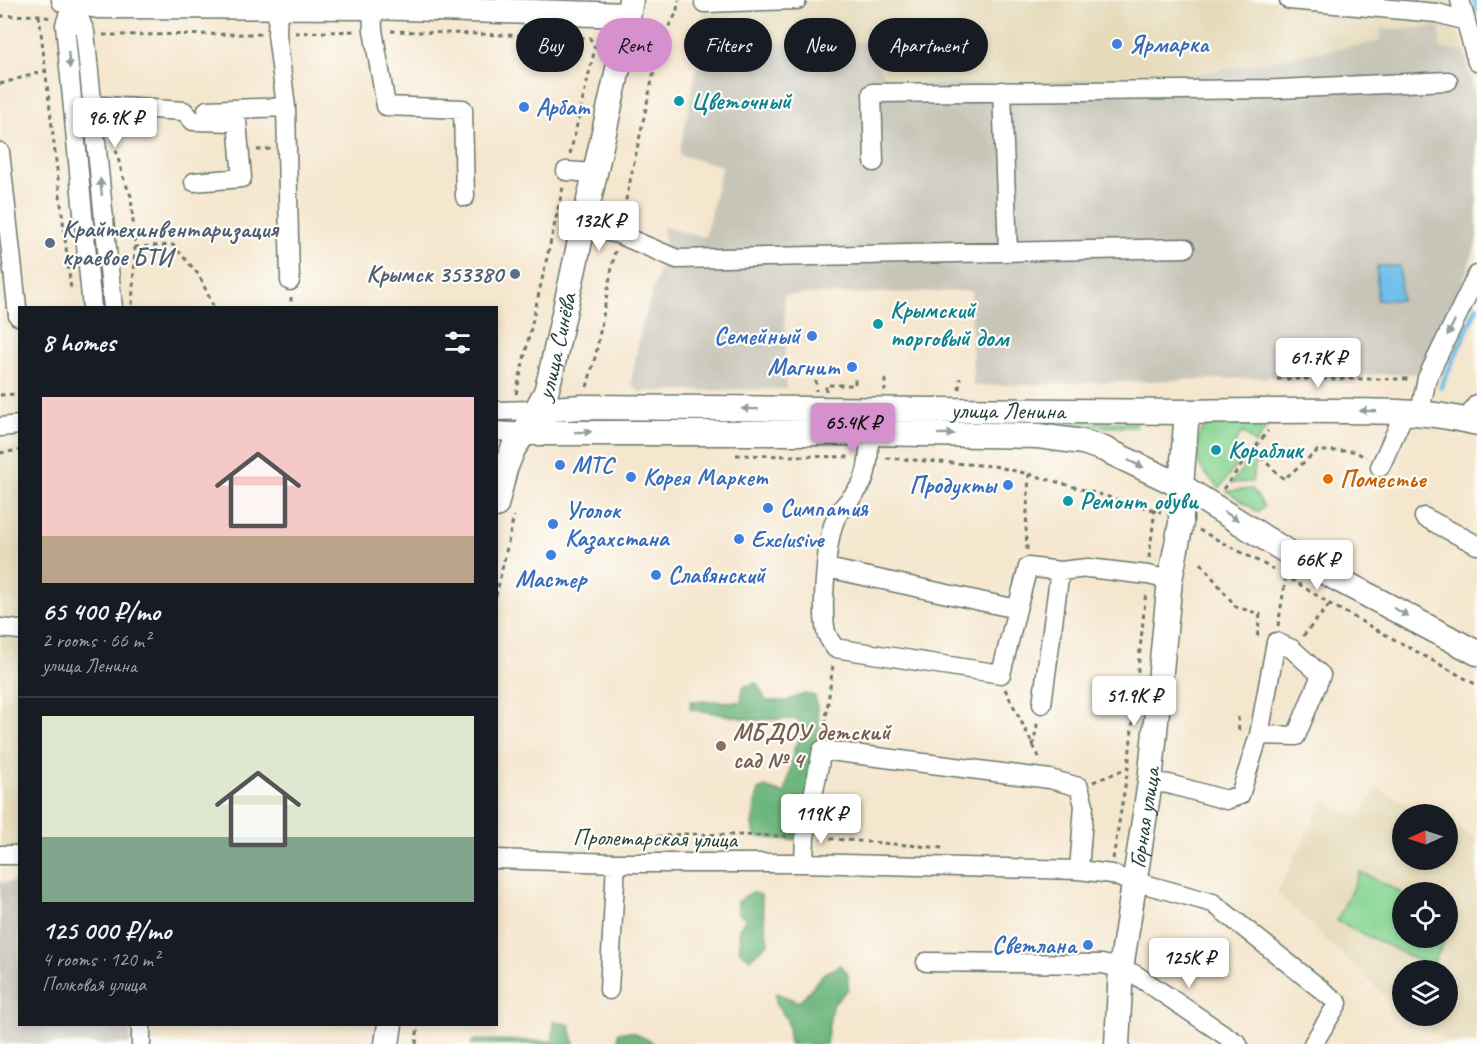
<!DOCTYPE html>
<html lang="en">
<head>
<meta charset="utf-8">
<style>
  body { margin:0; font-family:Caveat,sans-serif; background:#242831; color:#f1f3f6; height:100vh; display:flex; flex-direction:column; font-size:22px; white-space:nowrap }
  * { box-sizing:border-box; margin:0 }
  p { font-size:20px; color:#9ea1a6 }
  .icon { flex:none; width:33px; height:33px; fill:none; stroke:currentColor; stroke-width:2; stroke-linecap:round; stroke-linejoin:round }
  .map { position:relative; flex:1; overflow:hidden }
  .side { position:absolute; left:18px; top:306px; width:480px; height:720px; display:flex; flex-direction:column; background:#171b24; border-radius:0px; box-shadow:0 3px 9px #0003 }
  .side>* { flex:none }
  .banner { position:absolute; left:516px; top:18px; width:570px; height:54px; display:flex; gap:12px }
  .needle { width:39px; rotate:267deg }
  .fabs { position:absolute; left:1392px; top:804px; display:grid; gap:12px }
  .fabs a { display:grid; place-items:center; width:66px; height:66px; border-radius:50%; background:#171b24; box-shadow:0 3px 9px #0003; font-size:30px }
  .price { position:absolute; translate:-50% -51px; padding:0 14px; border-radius:6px; background:#fff; color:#222; font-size:20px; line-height:39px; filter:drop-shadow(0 2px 3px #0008) }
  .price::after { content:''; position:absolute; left:50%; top:36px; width:18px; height:14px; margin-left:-9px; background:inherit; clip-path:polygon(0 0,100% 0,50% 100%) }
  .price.on { background:#d690ce; color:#111 }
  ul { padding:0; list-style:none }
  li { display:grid; align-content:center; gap:12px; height:318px; padding:0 24px }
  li+li { border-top:2px solid #363941 }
  li span { display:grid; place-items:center; height:186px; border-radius:0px; color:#555 }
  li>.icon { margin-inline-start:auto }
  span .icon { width:108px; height:108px; fill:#fffc; stroke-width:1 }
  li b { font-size:26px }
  h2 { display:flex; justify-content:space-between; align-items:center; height:72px; padding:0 24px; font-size:26px }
  .tag { padding:0 21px; border-radius:27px; background:#171b24; box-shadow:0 3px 9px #0003; font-size:21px; line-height:54px }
  .tag.on { background:#d690ce; color:#111 }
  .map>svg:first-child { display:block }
  .built { fill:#e5daba; fill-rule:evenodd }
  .industrial { fill:#c7c4b8 }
  .green { fill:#87d593; stroke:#538964; stroke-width:1.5 }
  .forest { fill:#6db67d; stroke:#467a58; stroke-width:1.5 }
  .water { fill:#6fc0eb; stroke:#477e90; stroke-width:1.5 }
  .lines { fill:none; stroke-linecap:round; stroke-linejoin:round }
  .stream { stroke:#6fc0eb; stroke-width:5 }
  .minor-casing { stroke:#6a786a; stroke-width:21 }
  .major-casing { stroke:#6a786a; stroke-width:27 }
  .path { stroke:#6a786a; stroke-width:3; stroke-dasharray:4.5 4.5; stroke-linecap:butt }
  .minor { stroke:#fff; stroke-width:18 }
  .major { stroke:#fff; stroke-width:24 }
  .oneway { fill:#8f9e9a }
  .shop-dot { fill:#3f7fe0; stroke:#fdfcf7; stroke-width:2 }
  .culture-dot { fill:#0f9aa8; stroke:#fdfcf7; stroke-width:2 }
  .service-dot { fill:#5c6f8a; stroke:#fdfcf7; stroke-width:2 }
  .food-dot { fill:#e8710a; stroke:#fdfcf7; stroke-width:2 }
  .education-dot { fill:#8d6e63; stroke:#fdfcf7; stroke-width:2 }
  .labels { text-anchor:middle; stroke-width:4.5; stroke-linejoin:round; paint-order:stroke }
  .shop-label { font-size:24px; font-weight:bold; fill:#366cbe; stroke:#fdfcf7; text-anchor:start }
  .culture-label { font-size:24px; font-weight:bold; fill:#0d838f; stroke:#fdfcf7; text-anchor:start }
  .service-label { font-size:24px; font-weight:bold; fill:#4e5e75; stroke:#fdfcf7; text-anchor:start }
  .street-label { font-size:24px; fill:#1f3d34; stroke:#fdfcf7 }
  .food-label { font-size:24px; font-weight:bold; fill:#c56008; stroke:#fdfcf7; text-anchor:start }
  .education-label { font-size:24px; font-weight:bold; fill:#785e54; stroke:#fdfcf7; text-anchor:start }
</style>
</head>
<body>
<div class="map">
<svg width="1477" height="1044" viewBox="0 0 1477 1044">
  <rect width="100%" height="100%" fill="#fdfcf7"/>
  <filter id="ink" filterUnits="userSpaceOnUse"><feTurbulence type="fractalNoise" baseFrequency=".0167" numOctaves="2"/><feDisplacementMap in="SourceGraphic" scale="12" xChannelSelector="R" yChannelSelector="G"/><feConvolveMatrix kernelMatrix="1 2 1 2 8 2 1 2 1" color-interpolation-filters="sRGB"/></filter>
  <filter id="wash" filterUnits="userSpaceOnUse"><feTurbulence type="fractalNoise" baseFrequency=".008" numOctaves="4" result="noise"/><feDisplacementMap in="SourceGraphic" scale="24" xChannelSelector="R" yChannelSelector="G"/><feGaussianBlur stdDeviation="1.35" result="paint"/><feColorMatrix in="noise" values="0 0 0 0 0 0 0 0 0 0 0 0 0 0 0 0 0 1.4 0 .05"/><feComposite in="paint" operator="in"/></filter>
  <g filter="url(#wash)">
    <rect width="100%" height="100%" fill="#f5e6ce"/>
    <path class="built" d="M705 0H1448L1450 10 1445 11 1447 28 1458 31 1465 52 1440 48 1439 26 1381 30V41L1199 74 1052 82 891 85 869 55 868 42 701 46Z
      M0 446 19 447 20 850H0Z
      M1376 788 1429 814H1402V860H1448V824L1477 838V1044H1453L1408 1016H1448V970H1402V1012L1277 893 1324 800 1360 819ZM1402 892H1448V938H1402Z"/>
    <path class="industrial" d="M1440 26V48L1465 52 1477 110V241L1432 373 973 386 971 291 784 295 786 389 639 392 631 383 641 330 666 247 663 227 705 237 722 166 679 155 701 46 868 42 869 55 892 85 1052 82 1199 74 1380 41V30Z
      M0 882H19L20 1024 130 1025V1044H0Z"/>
    <path class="green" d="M610 419 856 421 610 424Z
      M883 421 1136 422V427L883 426Z
      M1211 423H1270L1255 444 1243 432 1232 447 1243 456 1220 488C1196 467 1195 462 1200 432Z
      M1253 456 1256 461 1252 482 1231 483Z
      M1252 489 1264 506 1258 512 1227 491Z
      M1360 872 1402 893V938H1446L1431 967 1337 921Z"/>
    <path class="forest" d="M757 683 766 701H786L805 694 815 696 820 727 805 834 793 840 756 837 752 825 758 790 765 787 785 794 795 746 805 730 797 719 754 720 690 709 691 701 741 702 743 687Z
      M752 892 761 895 768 943 750 959 740 951 739 928 747 918 738 914V902Z
      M841 965 848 975V989L832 1006 826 1044H790L787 1019 776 1005V993L799 1002 824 973Z
      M554 1021 570 1025 574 1044H471L474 1040 553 1041Z
      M618 1032H632L652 1042V1044H618Z"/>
    <path class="water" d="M1377 266H1400L1401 300H1377Z"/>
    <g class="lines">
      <path class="stream" d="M1474 0 1477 11
        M1441 387 1477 307"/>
    </g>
  </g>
  <g filter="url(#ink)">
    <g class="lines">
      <g class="minor-casing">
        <path id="minor" d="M72 0 85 32 113 308
          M1289 0 1437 13 1466 21
          M1460 0 1477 62
          M72 3 65 25 92 308
          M704 3 797 0
          M278 7 277 34 286 107 290 281
          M372 7 373 30 386 106 463 109 465 197
          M1002 91 1008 252
          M93 107 104 106 184 111 193 121 237 122 242 178 194 182
          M207 110 286 107
          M0 152 18 316
          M874 162 872 93 1279 89 1448 81
          M566 171 594 173
          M583 226 618 234 677 259 1185 248
          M496 411 536 410
          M1420 412 1427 378 1477 275
          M1466 420 1477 404
          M0 427 20 425
          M496 431 524 433
          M1380 467 1405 412
          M1424 517 1477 545
          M827 568 1017 609 1001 674 835 648C832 643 827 637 826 632 821 610 826 538 836 518 842 504 857 495 863 481 871 462 868 441 870 421
          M1017 609 1028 567 1060 571 1088 568 1148 575 1170 580
          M0 628 20 630
          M1042 704 1060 571
          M1150 782 1169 784 1226 800 1240 795 1259 735 1276 642 1292 649 1321 675 1296 736 1259 735
          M0 855H20
          M496 859 616 863H804L1079 870 1112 874 1135 884 1148 885 1213 903 1338 1003 1313 1044
          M804 863 805 837 822 750 1050 779 1079 787 1084 805 1079 870
          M926 962 1102 964 1121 968 1136 975 1238 1044
          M609 990 616 863
          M141 1024V1044"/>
      </g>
      <g class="major-casing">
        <g id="major">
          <path d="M64 0 98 6 372 7 628 15"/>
          <path id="s1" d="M536 410 582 407 1187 412C1241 411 1295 410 1349 411 1396 412 1431 411 1477 423"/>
          <path d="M524 433H869L1038 436 1083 442 1104 449 1181 486 1294 556 1477 653"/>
          <path id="s2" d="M496 505 505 469 513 449 524 433 546 392 550 377 623 46 631 0"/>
          <path d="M387 1044 390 1024"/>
          <path id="s3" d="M1117 1044 1121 968 1150 782 1170 580 1181 523V486L1187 412"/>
        </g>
      </g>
      <path class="path" d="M39 15 71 290
        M0 16 39 15 50 18
        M391 31 590 38 595 48 570 154
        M295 33 357 31
        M103 35 261 34
        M0 84 44 71
        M116 150 123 177 131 196 135 247 132 308
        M257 150 271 149
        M622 218 661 39 676 14 679 0
        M135 247 173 245 199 275 214 308
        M291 297V308
        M885 379V391
        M1277 379H1410
        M816 380V391
        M587 387 596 354 615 251
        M959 389 960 378
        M826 391V385H855V379
        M516 394 563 187
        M0 395 20 394
        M1254 451 1284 479 1317 451H1355L1366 458
        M0 453 20 450
        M736 455 852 457
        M886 458 994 466 1029 474 1161 512
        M1223 489 1268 431
        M1199 530 1273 569
        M1027 550 1026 529 1029 474
        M1149 558 1155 509
        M1201 563 1236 607 1260 614 1257 639
        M1291 579 1330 604 1477 685
        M496 596 514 516
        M1278 626 1286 576
        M1303 636 1330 604
        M1005 689 1041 761
        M1238 717 1239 733
        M824 733 833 665
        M1033 746 1038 720
        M1093 782 1128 768
        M821 838 943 848
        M585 843 684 834 788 836
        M1113 859 1128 768 1146 591
        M416 1044 418 1024"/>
      <use href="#minor" class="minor"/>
      <use href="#major" class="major"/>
    </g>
    <defs><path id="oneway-solid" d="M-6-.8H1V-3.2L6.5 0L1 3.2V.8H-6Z" transform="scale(1.5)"/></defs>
    <g class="oneway">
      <use href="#oneway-solid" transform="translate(69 60) rotate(84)"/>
      <use href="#oneway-solid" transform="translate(101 187) rotate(-96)"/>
      <use href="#oneway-solid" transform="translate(1451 328) rotate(116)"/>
      <use href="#oneway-solid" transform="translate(750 409) rotate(-179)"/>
      <use href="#oneway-solid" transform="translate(1368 411) rotate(-179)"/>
      <use href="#oneway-solid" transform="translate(583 432) rotate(-1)"/>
      <use href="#oneway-solid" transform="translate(946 434) rotate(1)"/>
      <use href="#oneway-solid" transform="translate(1136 464) rotate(25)"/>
      <use href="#oneway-solid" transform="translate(1231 516) rotate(32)"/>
      <use href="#oneway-solid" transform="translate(1401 612) rotate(28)"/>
    </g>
  </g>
  <g class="shop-dot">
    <circle cx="1117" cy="44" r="6"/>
    <circle cx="524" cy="107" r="6"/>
    <circle cx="812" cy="336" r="6"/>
    <circle cx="852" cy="367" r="6"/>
    <circle cx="560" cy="465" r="6"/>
    <circle cx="631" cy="477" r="6"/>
    <circle cx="1008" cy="485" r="6"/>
    <circle cx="768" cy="508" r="6"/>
    <circle cx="553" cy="524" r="6"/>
    <circle cx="739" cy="539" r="6"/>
    <circle cx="551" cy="555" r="6"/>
    <circle cx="656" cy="575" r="6"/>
    <circle cx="1088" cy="945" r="6"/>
  </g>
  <g class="culture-dot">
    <circle cx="679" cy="101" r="6"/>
    <circle cx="878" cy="324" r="6"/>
    <circle cx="1216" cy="450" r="6"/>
    <circle cx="1068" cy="501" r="6"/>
  </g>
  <g class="service-dot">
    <circle cx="50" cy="243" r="6"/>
    <circle cx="515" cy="274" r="6"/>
  </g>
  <circle class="food-dot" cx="1328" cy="479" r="6"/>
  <circle class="education-dot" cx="721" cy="746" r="6"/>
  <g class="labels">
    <g class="shop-label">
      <text x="1129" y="52">Ярмарка</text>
      <text x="536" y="115">Арбат</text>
      <text x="800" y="344" text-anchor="end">Семейный</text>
      <text x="840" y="375" text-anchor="end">Магнит</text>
      <text x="572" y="473">МТС</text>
      <text x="643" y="485">Корея Маркет</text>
      <text x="996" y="493" text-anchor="end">Продукты</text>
      <text x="780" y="516">Симпатия</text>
      <text x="565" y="518">Уголок<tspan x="565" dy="28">Казахстана</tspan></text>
      <text x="751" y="547">Exclusive</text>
      <text x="668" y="583">Славянский</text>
      <text x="551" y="587" text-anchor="middle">Мастер</text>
      <text x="1076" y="953" text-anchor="end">Светлана</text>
    </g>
    <g class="culture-label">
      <text x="691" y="109">Цветочный</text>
      <text x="890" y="318">Крымский<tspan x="890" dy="28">торговый дом</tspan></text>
      <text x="1228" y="458">Кораблик</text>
      <text x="1080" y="509">Ремонт обуви</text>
    </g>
    <g class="service-label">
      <text x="62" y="237">Крайтехинвентаризация<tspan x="62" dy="28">краевое БТИ</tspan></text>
      <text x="503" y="282" text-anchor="end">Крымск 353380</text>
    </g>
    <g class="street-label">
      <text dy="8" stroke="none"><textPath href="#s2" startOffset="172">улица Синёва</textPath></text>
      <text dy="8" stroke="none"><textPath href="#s1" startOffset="472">улица Ленина</textPath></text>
      <text dy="8" stroke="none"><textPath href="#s3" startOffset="228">Горная улица</textPath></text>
      <text transform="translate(655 838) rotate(1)" y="8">Пролетарская улица</text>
    </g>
    <g class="food-label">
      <text x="1340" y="487">Поместье</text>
    </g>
    <g class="education-label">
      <text x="733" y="740">МБДОУ детский<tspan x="733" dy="28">сад № 4</tspan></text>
    </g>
  </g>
</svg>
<div class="fabs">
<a><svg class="needle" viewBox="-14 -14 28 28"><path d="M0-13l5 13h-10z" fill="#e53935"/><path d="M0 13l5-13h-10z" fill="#9ea1a6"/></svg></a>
<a><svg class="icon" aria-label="locate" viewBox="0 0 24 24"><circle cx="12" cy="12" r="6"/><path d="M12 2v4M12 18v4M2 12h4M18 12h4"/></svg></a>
<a><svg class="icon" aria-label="layers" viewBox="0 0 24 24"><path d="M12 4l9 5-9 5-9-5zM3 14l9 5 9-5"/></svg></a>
</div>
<b class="price" style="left:115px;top:149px">96.9K ₽</b>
<b class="price" style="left:599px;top:252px">132K ₽</b>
<b class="price" style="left:1318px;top:389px">61.7K ₽</b>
<b class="price on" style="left:853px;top:454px">65.4K ₽</b>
<b class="price" style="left:1317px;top:591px">66K ₽</b>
<b class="price" style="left:1134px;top:727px">51.9K ₽</b>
<b class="price" style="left:821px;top:845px">119K ₽</b>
<b class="price" style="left:1189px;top:989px">125K ₽</b>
<div class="banner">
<a class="tag">Buy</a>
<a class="tag on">Rent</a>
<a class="tag">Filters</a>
<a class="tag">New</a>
<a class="tag">Apartment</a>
</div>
<section class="side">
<h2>8 homes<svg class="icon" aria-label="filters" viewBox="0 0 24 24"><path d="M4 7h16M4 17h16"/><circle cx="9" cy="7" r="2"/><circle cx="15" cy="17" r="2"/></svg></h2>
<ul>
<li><span style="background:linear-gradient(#f6c9c9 75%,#b9a48a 0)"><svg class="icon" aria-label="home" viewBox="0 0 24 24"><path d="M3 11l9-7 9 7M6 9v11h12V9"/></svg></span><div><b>65 400 ₽/mo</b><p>2 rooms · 66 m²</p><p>улица Ленина</p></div></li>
<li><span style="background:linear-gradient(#dfe7d0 65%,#7fa58c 0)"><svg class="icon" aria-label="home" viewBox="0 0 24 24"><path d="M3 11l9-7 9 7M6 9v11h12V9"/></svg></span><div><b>125 000 ₽/mo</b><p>4 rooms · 120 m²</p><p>Полковая улица</p></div></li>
</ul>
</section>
</div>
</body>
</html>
